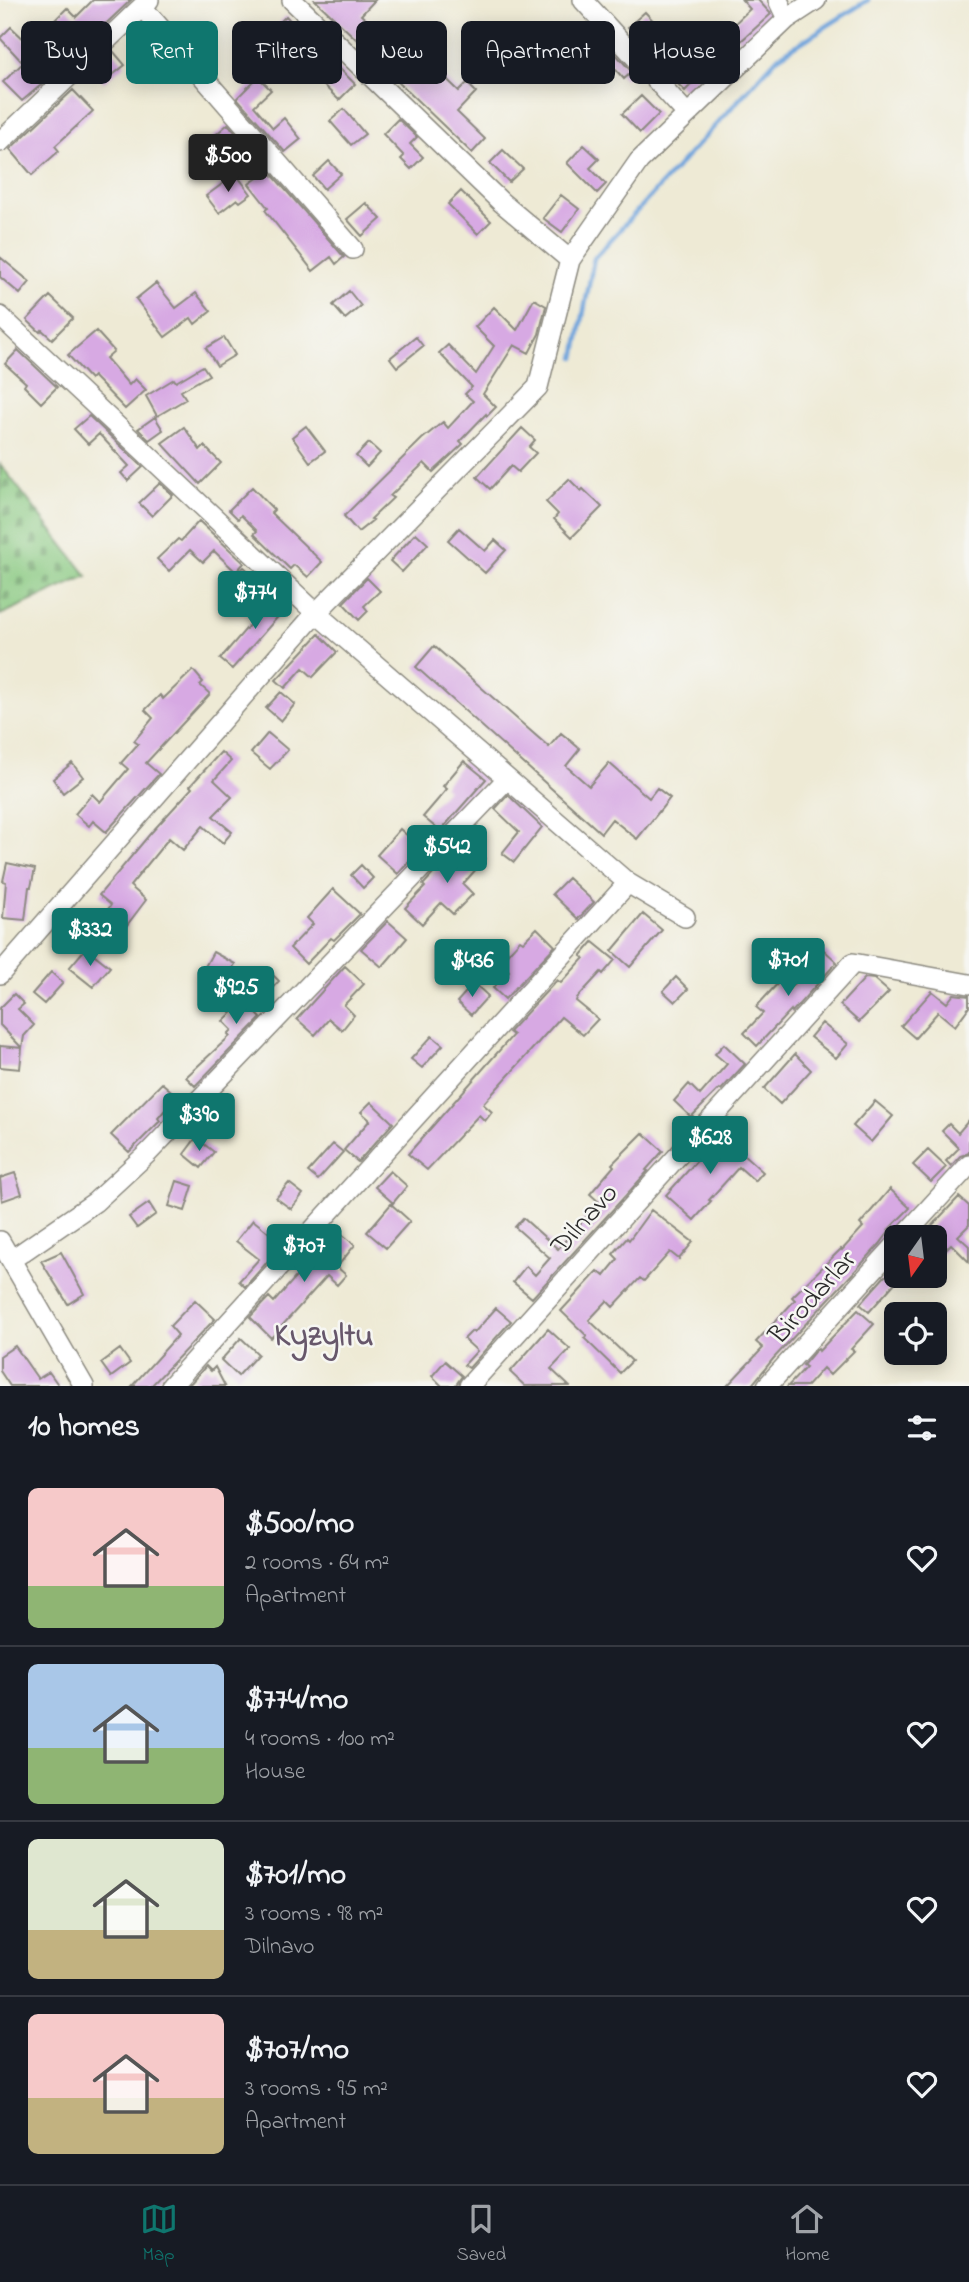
<!DOCTYPE html>
<html lang="en">
<head>
<meta charset="utf-8">
<style>
  body { margin:0; font-family:"Indie Flower",sans-serif; background:#20242c; color:#f1f3f6; height:100vh; display:flex; flex-direction:column; font-size:26px; white-space:nowrap }
  * { box-sizing:border-box; margin:0 }
  p { font-size:23px; color:#9ea1a6 }
  .icon { flex:none; width:38px; height:38px; fill:none; stroke:currentColor; stroke-width:2; stroke-linecap:round; stroke-linejoin:round }
  .map { position:relative; height:1386px; overflow:hidden }
  .side { display:flex; flex-direction:column; background:#171b24; flex:1 }
  .side>* { flex:none }
  .banner { position:absolute; left:21px; top:21px; width:928px; height:63px; display:flex; gap:14px }
  .needle { width:46px; rotate:194deg }
  .buttons { position:absolute; left:884px; top:1225px; display:grid; gap:14px }
  .buttons a { display:grid; place-items:center; width:63px; height:63px; border-radius:10px; background:#171b24; box-shadow:0 4px 18px #0003; font-size:35px }
  .price { position:absolute; translate:-50% -60px; padding:0 16px; border-radius:7px; background:#0f766e; color:#fff; font-size:23px; line-height:46px; filter:drop-shadow(0 2px 4px #0008) }
  .price::after { content:''; position:absolute; left:50%; top:42px; width:21px; height:16px; margin-left:-10px; background:inherit; clip-path:polygon(0 0,100% 0,50% 100%) }
  .price.selected { background:#222; color:#fff }
  ul { padding:0; list-style:none }
  li { display:flex; align-items:center; gap:21px; height:175px; padding:0 28px }
  li+li { border-top:2px solid #363941 }
  li span { display:grid; place-items:center; flex:none; width:196px; height:140px; border-radius:10px; color:#555 }
  li>.icon { margin-inline-start:auto }
  span .icon { width:84px; height:84px; fill:#fffc; stroke-width:1 }
  li b { font-size:30px }
  h2 { display:flex; justify-content:space-between; align-items:center; height:84px; padding:0 28px; font-size:30px }
  .chip { padding:0 24px; border-radius:10px; background:#171b24; box-shadow:0 4px 18px #0003; font-size:24px; line-height:63px }
  .chip.selected { background:#0f766e; color:#fff }
  .tab-bar { display:flex; justify-content:space-around; align-items:center; height:98px; border-top:2px solid #363941; background:#171b24; font-size:19px; color:#9ea1a6 }
  .tab-bar a { display:grid; justify-items:center; gap:4px }
  .tab-bar .selected { color:#0f766e }
  .map>svg:first-child { display:block }
  .cemetery { fill:url(#cemetery-stones); stroke:#5a7a56; stroke-width:2 }
  .lines { fill:none; stroke-linecap:round; stroke-linejoin:round }
  .stream { stroke:#6fa4dc; stroke-width:4.5 }
  .building { fill:#d7a9e3 }
  .minor-casing { stroke:#8c8a80; stroke-width:22 }
  .minor { stroke:#fff; stroke-width:19 }
  .labels { text-anchor:middle; stroke-width:5; stroke-linejoin:round; paint-order:stroke }
  .street-label { font-size:28px; fill:#2b2b2b; stroke:#f6f6f2 }
  .quarter-label { font-size:32px; font-weight:bold; fill:#67576b; stroke:#f6f6f2 }
</style>
</head>
<body>
<div class="map">
<svg width="969" height="1386" viewBox="0 0 969 1386">
  <defs>
    <pattern id="cemetery-stones" width="16" height="16" patternUnits="userSpaceOnUse" patternTransform="scale(1.75)"><rect width="16" height="16" fill="#89c981"/><path d="M2 7V4a2 2 0 0 1 4 0v3zM10 15v-3a2 2 0 0 1 4 0v3z" fill="#70a36a"/></pattern>
  </defs>
  <rect width="100%" height="100%" fill="#f6f6f2"/>
  <filter id="ink" filterUnits="userSpaceOnUse"><feTurbulence type="fractalNoise" baseFrequency=".0143" numOctaves="2"/><feDisplacementMap in="SourceGraphic" scale="14" xChannelSelector="R" yChannelSelector="G"/><feConvolveMatrix kernelMatrix="1 2 1 2 8 2 1 2 1" color-interpolation-filters="sRGB"/></filter>
  <filter id="wash" filterUnits="userSpaceOnUse"><feTurbulence type="fractalNoise" baseFrequency=".00686" numOctaves="4" result="noise"/><feDisplacementMap in="SourceGraphic" scale="28" xChannelSelector="R" yChannelSelector="G"/><feGaussianBlur stdDeviation="1.57" result="paint"/><feColorMatrix in="noise" values="0 0 0 0 0 0 0 0 0 0 0 0 0 0 0 0 0 1.4 0 .05"/><feComposite in="paint" operator="in"/></filter>
  <g filter="url(#wash)">
    <rect width="100%" height="100%" fill="#eeead5"/>
    <path class="cemetery" d="M0 464 87 576 0 615Z"/>
    <g class="lines">
      <path class="stream" d="M575 358 594 258 778 57 868 0"/>
    </g>
    <g id="blocks">
      <path class="building" d="M93 0H131L96 33 93 30 53 69 45 79 47 80 22 101 3 82 23 63 0 38 11 27 30 45 67 8 76 17Z
        M315 0H375L361 15 390 41 375 57Z
        M742 0H758L771 14 741 41 729 29 750 9Z
        M645 12 659 27 642 43 628 27Z
        M286 16 308 41 296 52 274 28Z
        M581 26 603 40 632 72 624 79 589 40 569 69 557 61Z
        M431 41 440 49 428 61 459 91 467 83 476 92 457 112 485 139 472 153 394 78Z
        M113 51 125 65 104 82 94 70Z
        M688 52 705 70 685 91 667 73Z
        M336 65 355 84 339 100 320 82Z
        M258 77 271 90 254 106 273 128 284 118 301 139 285 152 237 98Z
        M73 90 93 111 55 146 59 151 32 175 10 149Z
        M641 96 659 114 640 133 622 114Z
        M344 109 365 134 351 145 330 121Z
        M398 119 417 137 410 144 423 157 411 169 401 159 404 156 383 134Z
        M228 124 241 139 238 142 250 156 235 170 222 156 210 166 197 151Z
        M584 145 599 159 590 168 606 184 597 193 567 163Z
        M503 150 523 169 509 182 490 163Z
        M256 156 344 257 336 264 331 257 313 271 265 210 268 208 249 184 263 174 252 160Z
        M329 161 341 174 324 189 313 176Z
        M236 174 251 194 240 202 237 199 219 213 206 196Z
        M461 191 491 221 478 234 448 204Z
        M561 195 579 209 562 232 543 218Z
        M366 203 381 219 362 236 347 219Z
        M0 257 30 282 20 294 0 277Z
        M156 283 176 308 196 293 211 311 195 324 191 318 165 337 136 299Z
        M349 291 361 306 345 319 333 305Z
        M50 296 73 318 52 339 42 330 40 332 27 320Z
        M534 299 546 306 539 334 529 353 514 345 483 394 496 407 487 416 486 414 460 441 463 444 433 472 424 463 390 496 393 498 371 519 373 520 358 532 344 516 422 439 443 422 448 428 473 401 465 394 472 387 439 353 448 345 476 374 494 346 475 327 494 307 517 330Z
        M96 331 114 351 106 358 129 385 135 379 146 390 125 409 93 376 90 379 68 355Z
        M224 337 235 355 217 366 206 348Z
        M416 337 423 346 397 367 390 358Z
        M18 350 57 387 41 403 24 386 26 383 5 364Z
        M203 366 209 375 181 391 186 399 157 416 146 396 174 379 176 382Z
        M89 416 143 467 128 481 121 473 129 466 99 434 88 444 74 429Z
        M155 417 163 430 149 440 138 429Z
        M306 426 325 451 310 462 292 437Z
        M184 427 200 450 204 446 221 463 200 484 162 443Z
        M522 428 535 440 529 447 536 453 518 472 511 466 490 489 477 477Z
        M369 443 380 453 367 467 356 456Z
        M569 479 581 491 583 489 602 507 572 537 554 519 558 514 546 502Z
        M160 483 173 495 152 516 139 503Z
        M252 487 274 510 271 513 322 562 308 577 294 565 290 569 254 534 257 531 241 515 238 519 229 510Z
        M199 521 244 563 236 572 214 551 203 562 190 550 169 571 157 559 178 539 181 541Z
        M459 528 485 551 495 540 506 550 485 573 448 540Z
        M416 533 428 544 402 572 390 561Z
        M244 567 253 575 236 592 227 584Z
        M367 578 380 591 364 606 368 611 359 620 343 603Z
        M277 593 289 604 232 669 220 659Z
        M319 634 337 652 313 677 303 668 285 688 276 680Z
        M434 646 549 747 561 733 580 749 566 766 589 786 609 763 649 798 657 788 670 798 637 839 612 819 601 833 416 667Z
        M193 670 203 682 200 685 210 694 146 763 159 774 106 832 93 821 89 826 75 814 92 794 100 802 128 769 121 763 138 744 134 741 153 718 145 710 160 695 163 699Z
        M281 692 295 704 281 721 266 708Z
        M268 733 288 750 270 769 251 753Z
        M221 752 231 761 214 780 232 797 213 816 232 832 223 843 203 826 183 850 169 838 130 886 146 900 121 933 101 919 111 905 99 895 150 834 192 788 190 786Z
        M464 761 486 779 440 831 423 817 447 789 443 786Z
        M72 763 83 777 63 793 53 779Z
        M508 795 542 827 514 862 502 853 519 832 495 809Z
        M400 829 421 848 398 874 377 855Z
        M467 843 485 859 463 884 473 894 453 914 441 903 422 924 405 908 425 887 423 885 442 864 445 867Z
        M7 863 35 869 31 887H29L25 920 3 918 6 882 3 881Z
        M361 865 373 878 363 888 351 875Z
        M568 878 594 902 578 919 552 894Z
        M333 889 360 914 334 940 331 938 306 964 290 948 313 924 307 918Z
        M643 914 662 930 630 967 612 951Z
        M388 921 407 938 382 967 361 949Z
        M537 928 555 946 505 999 493 988 509 971 500 962 520 940 523 942Z
        M593 942 615 960 603 974 601 972 577 998 576 1001 598 1019 583 1035 561 1017 483 1104 492 1112 485 1121 479 1115 427 1170 408 1154 513 1035 509 1032 557 980 561 983 584 958 581 956Z
        M86 948 110 967 93 987 69 968Z
        M824 950 837 962 792 1012 791 1010 757 1046 744 1033 763 1013 756 1007 780 981 789 989Z
        M213 952 235 964 224 983 202 972Z
        M345 966 364 984 344 1005 354 1015 342 1030 329 1019 315 1035 297 1019Z
        M51 972 63 983 44 1004 32 994Z
        M270 972 279 981 252 1009 261 1018 195 1086 186 1077 230 1036 228 1034 232 1030 223 1021 237 1008 229 1000 237 992 244 999Z
        M676 977 688 989 675 1002 663 991Z
        M865 978 874 979 889 992 859 1022 840 1005Z
        M474 983 488 996 471 1015 457 1002Z
        M932 991 947 1003 954 994 969 996V1007L955 1026 938 1012 915 1038 901 1026Z
        M14 994 24 1004 18 1009 34 1025 24 1036 22 1048 0 1025V1008Z
        M822 1023 848 1044 836 1058 810 1037Z
        M432 1036 443 1045 422 1068 411 1059Z
        M724 1044 745 1064 721 1090 719 1089 691 1117 674 1101 689 1084 700 1095 727 1064 715 1054Z
        M0 1046 22 1048 20 1069 0 1067Z
        M795 1054 811 1070 780 1104 764 1089Z
        M162 1083 177 1096 158 1118 160 1121 129 1152 111 1135Z
        M875 1101 893 1116 871 1142 853 1126Z
        M371 1102 393 1123 358 1162 344 1150 370 1120 361 1112Z
        M969 1120V1153L960 1156 951 1166 946 1161 959 1148 942 1131 949 1124 958 1133Z
        M643 1133 663 1151 646 1170 648 1171 532 1298 513 1282 526 1266 535 1275 550 1258 515 1227 523 1218 558 1249 599 1202 590 1194 614 1166 612 1164Z
        M721 1134 763 1172 755 1181 739 1167 709 1200 711 1201 694 1220 666 1195Z
        M196 1138 214 1152 201 1168 184 1154Z
        M333 1144 343 1152 318 1180 308 1172Z
        M928 1150 946 1167 931 1182 913 1165Z
        M390 1171 407 1186 393 1203 375 1187Z
        M15 1173 22 1194 2 1201 0 1178Z
        M177 1181 193 1186 185 1211 169 1206Z
        M289 1183 303 1194 291 1209 276 1198Z
        M890 1189 910 1208 888 1230 889 1232 880 1244 773 1359 751 1386H727L763 1348 756 1342 795 1300 792 1297 841 1249 842 1250 863 1227 860 1224Z
        M959 1197 969 1206V1225L958 1236 969 1246V1262L951 1244 941 1254 934 1247V1237H921Z
        M149 1203 156 1214 137 1228 129 1217Z
        M391 1204 410 1221 386 1248 367 1232Z
        M651 1210 693 1242 679 1259 670 1252 644 1281 640 1278 613 1307 607 1301 589 1320 632 1361 620 1373 584 1338 587 1336 561 1311 598 1271 604 1276 618 1259 613 1254 627 1238 629 1240Z
        M253 1220 283 1244 245 1287 239 1281 259 1259 236 1241Z
        M338 1231 355 1245 337 1267 346 1275 337 1285 327 1276 271 1338 250 1317 269 1297 274 1302 310 1261 305 1257 314 1247 319 1252Z
        M61 1252 84 1294 68 1304 41 1261Z
        M885 1276H901L869 1312 860 1304Z
        M195 1300 215 1319 151 1386H132L178 1335 170 1326Z
        M496 1308 511 1321 469 1368 464 1365 477 1351 464 1339 472 1331 474 1333Z
        M858 1310 874 1324 851 1349 854 1351 830 1375 823 1368 807 1386H788L806 1367 803 1365 814 1352 818 1349 819 1351Z
        M548 1329 570 1349 551 1369 569 1386H525L510 1372Z
        M241 1338 258 1354 238 1376 221 1360Z
        M15 1346 38 1379 49 1372 59 1386H10L0 1371V1356Z
        M120 1349 130 1363 111 1377 101 1363Z
        M445 1361 462 1376 455 1386H442L432 1376Z
        M206 1366 211 1371 215 1367 225 1386H188Z"/>
    </g>
  </g>
  <g filter="url(#ink)">
    <use href="#blocks" fill-opacity="0" stroke="#8c8a80" stroke-width="2"/>
    <g class="lines">
      <g class="minor-casing">
        <path id="minor" d="M292 0 501 202 570 260
          M583 0 687 114
          M778 0 787 19
          M142 7 353 249
          M0 142 149 0
          M0 316 316 613 628 883 685 917
          M0 974 316 613 538 387 570 260 639 161 787 19 816 0
          M903 1237 969 1165
          M0 1241 84 1386
          M11 1260 95 1202 148 1153 507 779
          M171 1386 628 883
          M469 1386 853 963 969 984
          M767 1386 896 1245"/>
      </g>
      <use href="#minor" class="minor"/>
    </g>
  </g>
  <g class="labels">
    <g class="street-label">
      <text transform="translate(583 1218) rotate(-48)" y="10">Dilnavo</text>
      <text transform="translate(811 1296) rotate(-48)" y="10">Birodarlar</text>
    </g>
    <g class="quarter-label">
      <text x="324" y="1345">Kyzyltu</text>
    </g>
  </g>
</svg>
<div class="buttons">
<a><svg class="needle" viewBox="-14 -14 28 28"><path d="M0-13l5 13h-10z" fill="#e53935"/><path d="M0 13l5-13h-10z" fill="#9ea1a6"/></svg></a>
<a><svg class="icon" aria-label="locate" viewBox="0 0 24 24"><circle cx="12" cy="12" r="6"/><path d="M12 2v4M12 18v4M2 12h4M18 12h4"/></svg></a>
</div>
<b class="price selected" style="left:228px;top:194px">$500</b>
<b class="price" style="left:255px;top:631px">$774</b>
<b class="price" style="left:447px;top:885px">$542</b>
<b class="price" style="left:90px;top:968px">$332</b>
<b class="price" style="left:788px;top:998px">$701</b>
<b class="price" style="left:472px;top:999px">$436</b>
<b class="price" style="left:236px;top:1026px">$925</b>
<b class="price" style="left:199px;top:1153px">$390</b>
<b class="price" style="left:710px;top:1176px">$628</b>
<b class="price" style="left:304px;top:1284px">$707</b>
<div class="banner">
<a class="chip">Buy</a>
<a class="chip selected">Rent</a>
<a class="chip">Filters</a>
<a class="chip">New</a>
<a class="chip">Apartment</a>
<a class="chip">House</a>
</div>
</div>
<section class="side">
<h2>10 homes<svg class="icon" aria-label="filters" viewBox="0 0 24 24"><path d="M4 7h16M4 17h16"/><circle cx="9" cy="7" r="2"/><circle cx="15" cy="17" r="2"/></svg></h2>
<ul>
<li><span style="background:linear-gradient(#f6c9c9 70%,#8fb573 0)"><svg class="icon" aria-label="home" viewBox="0 0 24 24"><path d="M3 11l9-7 9 7M6 9v11h12V9"/></svg></span><div><b>$500/mo</b><p>2 rooms · 64 m²</p><p>Apartment</p></div><svg class="icon" aria-label="heart" viewBox="0 0 24 24"><path d="M12 20l-8-8c-3-5 5-10 8-4 3-6 11-1 8 4z"/></svg></li>
<li><span style="background:linear-gradient(#a9c7e8 60%,#8fb573 0)"><svg class="icon" aria-label="home" viewBox="0 0 24 24"><path d="M3 11l9-7 9 7M6 9v11h12V9"/></svg></span><div><b>$774/mo</b><p>4 rooms · 100 m²</p><p>House</p></div><svg class="icon" aria-label="heart" viewBox="0 0 24 24"><path d="M12 20l-8-8c-3-5 5-10 8-4 3-6 11-1 8 4z"/></svg></li>
<li><span style="background:linear-gradient(#dfe7d0 65%,#c2b280 0)"><svg class="icon" aria-label="home" viewBox="0 0 24 24"><path d="M3 11l9-7 9 7M6 9v11h12V9"/></svg></span><div><b>$701/mo</b><p>3 rooms · 98 m²</p><p>Dilnavo</p></div><svg class="icon" aria-label="heart" viewBox="0 0 24 24"><path d="M12 20l-8-8c-3-5 5-10 8-4 3-6 11-1 8 4z"/></svg></li>
<li><span style="background:linear-gradient(#f6c9c9 60%,#c2b280 0)"><svg class="icon" aria-label="home" viewBox="0 0 24 24"><path d="M3 11l9-7 9 7M6 9v11h12V9"/></svg></span><div><b>$707/mo</b><p>3 rooms · 95 m²</p><p>Apartment</p></div><svg class="icon" aria-label="heart" viewBox="0 0 24 24"><path d="M12 20l-8-8c-3-5 5-10 8-4 3-6 11-1 8 4z"/></svg></li>
</ul>
</section>
<nav class="tab-bar">
<a class="selected"><svg class="icon" aria-label="map" viewBox="0 0 24 24"><path d="M3 6l6-2 6 2 6-2v14l-6 2-6-2-6 2zM9 4v14M15 6v14"/></svg>Map</a>
<a><svg class="icon" aria-label="saved" viewBox="0 0 24 24"><path d="M7 4h10v16l-5-4-5 4z"/></svg>Saved</a>
<a><svg class="icon" aria-label="home" viewBox="0 0 24 24"><path d="M3 11l9-7 9 7M6 9v11h12V9"/></svg>Home</a>
</nav>
</body>
</html>
